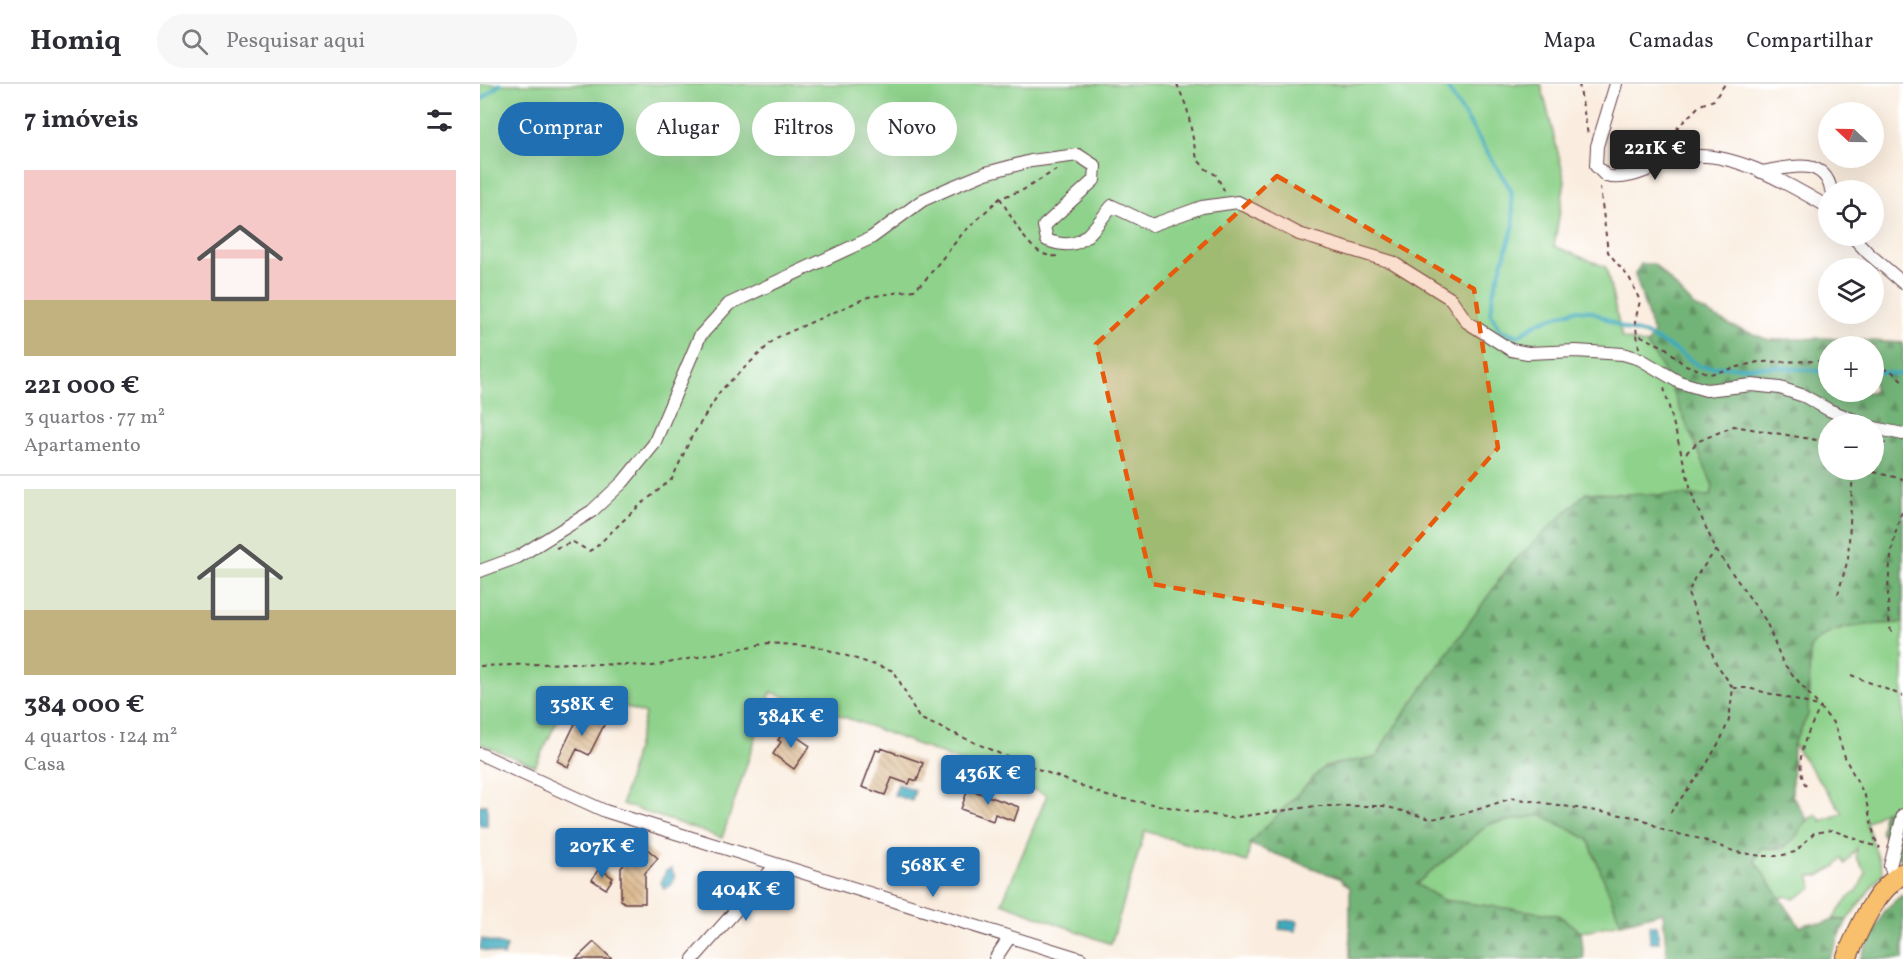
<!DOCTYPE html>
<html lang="pt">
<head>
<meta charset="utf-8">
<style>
  body { margin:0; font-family:Vollkorn,serif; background:#f7f7f7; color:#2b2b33; height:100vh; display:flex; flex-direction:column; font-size:22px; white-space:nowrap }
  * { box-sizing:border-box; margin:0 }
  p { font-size:20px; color:#7c7c81 }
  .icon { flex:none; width:33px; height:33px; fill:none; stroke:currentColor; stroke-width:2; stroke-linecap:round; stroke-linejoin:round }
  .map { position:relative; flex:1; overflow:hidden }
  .panel { display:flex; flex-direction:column; background:#fff; width:480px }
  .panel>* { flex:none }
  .top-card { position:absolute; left:18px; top:18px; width:570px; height:54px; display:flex; gap:12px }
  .needle { width:39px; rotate:292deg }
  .controls { position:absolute; left:1338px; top:18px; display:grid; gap:12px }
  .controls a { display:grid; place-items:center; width:66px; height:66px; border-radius:50%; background:#fff; box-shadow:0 6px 24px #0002; font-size:30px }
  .price { position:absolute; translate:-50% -51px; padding:0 14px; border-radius:6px; background:#1f6fb2; color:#fff; font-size:20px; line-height:39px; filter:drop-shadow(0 2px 3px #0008) }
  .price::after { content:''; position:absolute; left:50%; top:36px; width:18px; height:14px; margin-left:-9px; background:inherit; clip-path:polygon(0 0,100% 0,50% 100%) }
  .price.active { background:#222; color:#fff }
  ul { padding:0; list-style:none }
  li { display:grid; align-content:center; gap:12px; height:318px; padding:0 24px }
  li+li { border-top:2px solid #e1e1e2 }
  li span { display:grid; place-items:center; height:186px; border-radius:0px; color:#555 }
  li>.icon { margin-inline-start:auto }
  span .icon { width:108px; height:108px; fill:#fffc; stroke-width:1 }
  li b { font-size:26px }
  h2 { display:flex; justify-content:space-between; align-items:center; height:72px; padding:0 24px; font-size:26px }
  .tag { padding:0 21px; border-radius:27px; background:#fff; box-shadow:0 6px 24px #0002; font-size:21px; line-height:54px }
  .tag.active { background:#1f6fb2; color:#fff }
  header { display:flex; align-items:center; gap:36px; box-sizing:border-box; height:84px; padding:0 30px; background:#fff; border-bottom:2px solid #e1e1e2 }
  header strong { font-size:28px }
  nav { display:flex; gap:33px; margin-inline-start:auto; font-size:21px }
  .search { width:420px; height:54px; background:#f7f7f7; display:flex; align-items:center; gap:15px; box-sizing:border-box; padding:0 21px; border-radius:33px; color:#7c7c81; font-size:22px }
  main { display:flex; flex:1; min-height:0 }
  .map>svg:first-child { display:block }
  .grass { fill:#8ed28b; stroke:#6c785b; stroke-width:1.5 }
  .forest { fill:url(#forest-firs); stroke:#5e6a51; stroke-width:1.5; fill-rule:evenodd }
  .water { fill:#3daabd; stroke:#446474; stroke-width:1.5 }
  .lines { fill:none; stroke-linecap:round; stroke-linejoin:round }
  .stream { stroke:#3daabd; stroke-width:4 }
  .building { fill:url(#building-back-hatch) }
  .minor-casing { stroke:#643e46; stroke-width:14 }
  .primary-casing { stroke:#643e46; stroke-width:22 }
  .path { stroke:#643e46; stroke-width:2; stroke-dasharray:4.5 4.5; stroke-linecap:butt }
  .minor { stroke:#fff; stroke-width:12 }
  .primary { stroke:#f8bf6c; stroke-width:20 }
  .marked { fill:#e8590c; fill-opacity:0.2; stroke:#e8590c; stroke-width:4.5; stroke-dasharray:12 8; stroke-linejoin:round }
</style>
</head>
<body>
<header>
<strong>Homiq</strong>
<div class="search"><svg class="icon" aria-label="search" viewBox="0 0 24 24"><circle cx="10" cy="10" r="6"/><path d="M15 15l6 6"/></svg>Pesquisar aqui</div>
<nav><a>Mapa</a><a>Camadas</a><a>Compartilhar</a></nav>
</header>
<main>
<section class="panel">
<h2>7 imóveis<svg class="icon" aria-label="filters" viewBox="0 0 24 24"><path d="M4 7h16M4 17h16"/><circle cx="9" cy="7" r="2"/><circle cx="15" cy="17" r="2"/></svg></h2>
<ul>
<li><span style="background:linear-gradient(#f6c9c9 70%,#c2b280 0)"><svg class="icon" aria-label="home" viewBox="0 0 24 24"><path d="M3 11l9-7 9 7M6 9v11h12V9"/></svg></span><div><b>221 000 €</b><p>3 quartos · 77 m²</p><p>Apartamento</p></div></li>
<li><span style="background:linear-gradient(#dfe7d0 65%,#c2b280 0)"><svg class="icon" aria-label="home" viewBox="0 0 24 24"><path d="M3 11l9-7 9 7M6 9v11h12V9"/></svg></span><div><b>384 000 €</b><p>4 quartos · 124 m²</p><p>Casa</p></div></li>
</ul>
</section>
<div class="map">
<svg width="1423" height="875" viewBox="0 0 1423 875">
  <defs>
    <pattern id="forest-firs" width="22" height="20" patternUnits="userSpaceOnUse" patternTransform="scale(1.5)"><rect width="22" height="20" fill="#72b477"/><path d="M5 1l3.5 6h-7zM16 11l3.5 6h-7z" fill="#609262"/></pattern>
    <pattern id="building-back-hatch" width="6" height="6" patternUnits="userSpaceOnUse" patternTransform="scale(1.5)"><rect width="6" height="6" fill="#dcb98e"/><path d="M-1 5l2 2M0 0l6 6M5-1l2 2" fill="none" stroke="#b49674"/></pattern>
  </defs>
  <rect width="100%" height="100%" fill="#fff"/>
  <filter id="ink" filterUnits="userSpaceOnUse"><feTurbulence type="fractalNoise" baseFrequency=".0167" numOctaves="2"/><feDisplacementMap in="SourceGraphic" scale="12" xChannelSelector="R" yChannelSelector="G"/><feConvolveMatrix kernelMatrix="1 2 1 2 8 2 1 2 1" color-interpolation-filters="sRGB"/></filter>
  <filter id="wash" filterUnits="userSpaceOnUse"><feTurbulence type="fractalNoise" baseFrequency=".008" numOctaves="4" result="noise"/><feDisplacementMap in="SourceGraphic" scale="24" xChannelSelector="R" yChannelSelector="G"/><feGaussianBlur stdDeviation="1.35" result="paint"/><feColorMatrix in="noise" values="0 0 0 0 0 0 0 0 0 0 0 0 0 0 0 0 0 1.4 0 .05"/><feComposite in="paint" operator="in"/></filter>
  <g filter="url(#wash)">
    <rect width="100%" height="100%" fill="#faeddf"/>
    <path class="grass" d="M0 0H1061L1085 97 1074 162 1126 183 1142 254 1167 261 1182 282 1233 402 1231 413 1106 409 907 654 897 673 845 682 770 760 767 778 665 747 631 860 522 819 567 711 384 640 291 608 242 754 142 720 165 630 94 603 55 682 0 660Z
      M1423 539V721L1403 728 1386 739 1403 788 1367 836 1353 835 1368 814 1377 807 1386 789 1376 773 1377 764 1365 780 1362 774 1355 783 1339 792H1329L1333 804 1314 815 1306 812 1300 815 1275 777 1281 764 1303 765C1314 754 1323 738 1336 730L1341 737 1363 729 1313 660 1328 631 1330 563C1354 539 1391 540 1423 539Z
      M1062 731 1108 755 1141 839 1101 848 1078 831 963 816 936 800 1009 740Z"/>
    <path class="forest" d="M1161 180H1174L1214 222 1252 242 1289 256 1342 254 1423 259V539C1391 540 1354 539 1330 563L1328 631 1313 661 1312 711 1327 735C1312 760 1310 765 1281 764L1275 777 1320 843C1330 837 1333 840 1343 839 1355 837 1353 835 1367 836L1349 875H1187L1183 828 1141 839 1108 755 1062 731 1009 740 936 800 963 816 1078 831 1101 848 1104 875H870V804L859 794 769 760 845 682 897 673 907 654 1030 481 1106 409 1231 412 1233 402 1182 283 1167 261 1173 249 1155 190ZM1348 262H1394V308H1348ZM1348 340H1394V386H1348Z
      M1423 721V775L1421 776 1401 748 1403 728Z
      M1423 810V875H1380L1406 825Z"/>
    <path class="water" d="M418 700 435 706 432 717 414 711Z
      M0 721H7V742H0Z
      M191 785 195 793 190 802 184 805 181 798 186 787Z
      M815 836 818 838 816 847 799 845 800 837Z
      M1169 841H1177L1179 858H1170Z
      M2 855 27 862 24 872 0 865Z"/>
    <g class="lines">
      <path class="stream" d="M965 0 1031 106 1034 141 1013 209 1011 230 1020 246 1038 252 1059 238 1095 226 1111 227 1145 245 1165 250 1192 264 1221 283H1296L1348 288
        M0 17 20 0
        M1394 287 1423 291"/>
    </g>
    <g id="blocks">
      <path class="building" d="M102 625 125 639 109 671 97 665 88 683 77 677Z
        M305 645 330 662 314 685 293 670 301 658 298 656Z
        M401 664 443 679 437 697 431 695 429 700 412 694 405 711 382 703 396 666 400 667Z
        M488 705 539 723 534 737 515 730 513 737 481 725Z
        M161 760 178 774 165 789V819H145L141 816V784Z
        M119 784 133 794 126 805 112 796Z
        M114 858 132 875H96Z"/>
    </g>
  </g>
  <g filter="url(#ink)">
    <use href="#blocks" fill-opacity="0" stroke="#643e46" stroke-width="1.5"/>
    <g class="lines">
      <g class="minor-casing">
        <path id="minor" d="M1136 0 1117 62 1116 82 1126 92C1152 99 1180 77 1206 73 1251 65 1310 101 1348 123
          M1281 88C1306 84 1344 71 1351 106
          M1372 152 1388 169 1423 199
          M1394 344 1423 350
          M0 487 38 473 112 427 143 398 174 360 220 252 249 220 391 154 443 116 472 103 506 89 551 77 598 71 615 82 614 96 564 142 567 156C603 170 610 147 632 122L672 141 722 123 758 118 819 150 912 178 971 215 987 238 1031 266 1048 269 1096 267 1143 270 1160 275 1199 298 1226 306 1272 301 1300 304 1324 312 1349 326 1384 340
          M0 670 125 727 601 875
          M1415 794 1410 782 1423 731
          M213 875 296 781
          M515 875 529 854"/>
      </g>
      <g class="primary-casing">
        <path id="primary" d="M1366 875C1380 843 1393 809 1423 789"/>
      </g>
      <path class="path" d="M697 0 707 24 717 75 726 85 736 91 745 108
        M1099 0 1108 51
        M1195 63 1193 56 1198 43 1220 21 1234 16 1245 0
        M1120 103 1128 168 1150 195 1160 217 1155 237 1157 250
        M520 114C533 134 550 176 578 172
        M1159 264 1157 250 1186 264 1203 280 1230 290 1278 278 1348 277
        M1394 283 1411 287 1423 297
        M1184 304 1214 417 1236 466 1286 537 1303 579 1354 640 1366 676 1385 712 1395 755 1400 764
        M1394 359H1406
        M1206 369 1219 357 1254 342 1348 358
        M1385 386 1423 395
        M76 464 93 458 109 467 115 464 152 428 192 395 211 354 241 306 296 254 388 213 434 206 445 196 482 150 520 114 543 106 576 86
        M1358 510 1368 475 1373 386
        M1411 548C1404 511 1410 459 1423 424
        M0 582 93 579 173 582 288 559 339 563 414 587 439 634 525 672 627 712 750 734 836 722H904L951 735 987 729 1032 714 1161 734 1185 747 1221 755 1256 768 1282 772H1299L1315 768 1334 749 1352 746 1400 764
        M1371 591 1423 612
        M1253 604H1268L1338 622
        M1326 702C1312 676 1328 648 1340 624
        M1190 729 1226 681 1241 655 1249 636 1253 604 1236 579 1208 510 1214 495 1236 466"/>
      <use href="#minor" class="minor"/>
      <use href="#primary" class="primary"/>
    </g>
  </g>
  <path class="marked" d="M797 92 994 205 1018 364 869 534 672 500 616 260Z"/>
</svg>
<div class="controls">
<a><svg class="needle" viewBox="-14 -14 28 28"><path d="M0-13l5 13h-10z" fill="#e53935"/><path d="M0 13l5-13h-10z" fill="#7c7c81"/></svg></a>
<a><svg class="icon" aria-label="locate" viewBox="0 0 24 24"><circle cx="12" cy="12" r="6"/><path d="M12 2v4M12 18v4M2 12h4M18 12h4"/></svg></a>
<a><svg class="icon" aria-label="layers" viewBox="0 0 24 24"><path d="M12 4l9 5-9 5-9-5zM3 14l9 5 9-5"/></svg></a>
<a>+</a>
<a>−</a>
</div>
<b class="price active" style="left:1175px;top:97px">221K €</b>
<b class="price" style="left:102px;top:653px">358K €</b>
<b class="price" style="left:311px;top:665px">384K €</b>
<b class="price" style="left:508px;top:722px">436K €</b>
<b class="price" style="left:122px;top:795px">207K €</b>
<b class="price" style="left:453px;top:814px">568K €</b>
<b class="price" style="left:266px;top:838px">404K €</b>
<div class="top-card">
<a class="tag active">Comprar</a>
<a class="tag">Alugar</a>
<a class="tag">Filtros</a>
<a class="tag">Novo</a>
</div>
</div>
</main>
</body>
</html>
